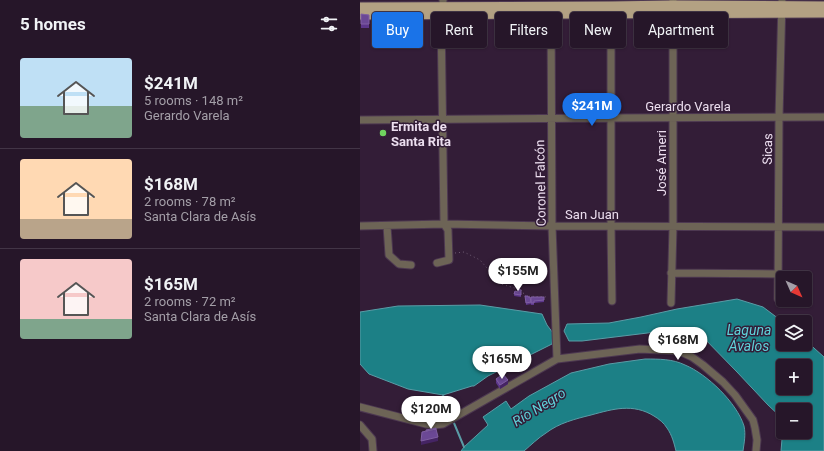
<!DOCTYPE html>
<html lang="en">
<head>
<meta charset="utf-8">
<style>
  body { margin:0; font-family:Roboto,sans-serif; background:#322335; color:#f1f3f6; height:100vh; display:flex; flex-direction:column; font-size:15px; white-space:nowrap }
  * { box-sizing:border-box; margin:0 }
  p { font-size:13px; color:#a49fa8 }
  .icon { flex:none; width:22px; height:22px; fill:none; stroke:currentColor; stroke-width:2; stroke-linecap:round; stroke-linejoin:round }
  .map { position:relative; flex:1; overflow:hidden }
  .side { display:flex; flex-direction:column; background:#261629; width:360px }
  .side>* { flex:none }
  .top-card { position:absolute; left:12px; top:12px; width:380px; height:36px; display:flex; gap:8px }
  .needle { width:26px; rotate:135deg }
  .buttons { position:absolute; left:416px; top:271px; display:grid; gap:8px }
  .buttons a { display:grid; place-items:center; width:36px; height:36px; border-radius:4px; background:#261629; box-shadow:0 1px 3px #0004,0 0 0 1px #423546; font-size:20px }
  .price { position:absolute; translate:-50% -34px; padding:0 9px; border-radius:14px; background:#fff; color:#222; font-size:13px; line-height:26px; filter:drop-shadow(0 1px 2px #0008) }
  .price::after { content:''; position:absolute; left:50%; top:24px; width:12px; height:9px; margin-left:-6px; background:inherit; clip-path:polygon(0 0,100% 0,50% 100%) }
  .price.selected { background:#1a73e8; color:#fff }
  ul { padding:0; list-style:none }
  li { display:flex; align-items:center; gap:12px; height:100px; padding:0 20px }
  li+li { border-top:1px solid #423546 }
  li span { display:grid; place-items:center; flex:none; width:112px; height:80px; border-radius:4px; color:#555 }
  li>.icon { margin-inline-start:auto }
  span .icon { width:48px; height:48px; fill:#fffc; stroke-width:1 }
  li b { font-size:17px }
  h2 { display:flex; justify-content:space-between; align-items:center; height:48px; padding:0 20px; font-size:17px }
  .pill { padding:0 14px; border-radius:4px; background:#261629; box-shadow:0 1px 3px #0004,0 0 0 1px #423546; font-size:14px; line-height:36px }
  .pill.selected { background:#1a73e8; color:#fff }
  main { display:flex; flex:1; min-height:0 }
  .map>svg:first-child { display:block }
  .water { fill:#1c8086; stroke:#5a9ca6; fill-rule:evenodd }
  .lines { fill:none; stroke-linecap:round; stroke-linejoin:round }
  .stream { stroke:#5a9ca6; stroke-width:2 }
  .minor-casing { stroke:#4d3851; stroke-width:9 }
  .major-casing { stroke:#4d3851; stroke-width:11 }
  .path { stroke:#715d74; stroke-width:1; stroke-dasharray:1 3; stroke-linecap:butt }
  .minor { stroke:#6d6456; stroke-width:7 }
  .major { stroke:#b3a183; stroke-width:9 }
  .wall { fill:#5c368a }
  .shaded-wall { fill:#452464 }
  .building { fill:#6b4895; stroke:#805fa3 }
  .poi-dot { fill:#70d35f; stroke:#331d37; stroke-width:1.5 }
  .labels { text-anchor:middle; stroke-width:3; stroke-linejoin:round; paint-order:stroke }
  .street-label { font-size:13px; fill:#ecdeef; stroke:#331d37 }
  .poi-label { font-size:13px; font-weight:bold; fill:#ecdeef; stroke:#331d37; text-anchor:start }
  .water-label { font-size:14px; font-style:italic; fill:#5fd2d9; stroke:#331d37 }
</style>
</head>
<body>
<main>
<section class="side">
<h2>5 homes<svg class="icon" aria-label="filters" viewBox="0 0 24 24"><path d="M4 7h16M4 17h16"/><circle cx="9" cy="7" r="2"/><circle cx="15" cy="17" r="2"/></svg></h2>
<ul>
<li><span style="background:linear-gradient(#bfe0f5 60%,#7fa58c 0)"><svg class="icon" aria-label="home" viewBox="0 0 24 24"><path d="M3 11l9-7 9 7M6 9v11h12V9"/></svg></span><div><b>$241M</b><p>5 rooms · 148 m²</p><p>Gerardo Varela</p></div></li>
<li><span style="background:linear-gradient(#ffd9b3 75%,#b9a48a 0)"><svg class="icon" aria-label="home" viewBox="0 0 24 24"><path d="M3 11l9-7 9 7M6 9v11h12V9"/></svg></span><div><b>$168M</b><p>2 rooms · 78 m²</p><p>Santa Clara de Asís</p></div></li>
<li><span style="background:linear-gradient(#f6c9c9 75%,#7fa58c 0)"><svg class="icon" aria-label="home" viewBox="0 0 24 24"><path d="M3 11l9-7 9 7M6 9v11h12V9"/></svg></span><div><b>$165M</b><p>2 rooms · 72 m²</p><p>Santa Clara de Asís</p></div></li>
</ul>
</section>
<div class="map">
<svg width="464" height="451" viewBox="0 0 464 451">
  <rect width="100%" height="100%" fill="#331d37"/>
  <path class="water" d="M377 299 403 307 423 322V344H445V340L464 357V451H421L423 427V432H445V410H423V419L408 405 377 372 340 334 312 330 222 341H209L204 331 207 324 249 323 281 317 317 309ZM423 366H445V388H423Z
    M120 305 182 314 187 325 193 333 192 344 128 376 114 386H112L83 395 48 389 9 374 0 364V312L38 306Z
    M285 359C299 359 313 359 325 365 347 374 377 403 384 426 386 435 384 443 383 451H316C314 443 312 435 307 428 304 423 299 419 294 416 273 403 253 409 231 415 215 419 199 423 186 433 178 438 171 445 164 451H101L104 447 128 425 123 417 146 401 151 409 169 396 211 373 249 364Z"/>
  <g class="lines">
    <path class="stream" d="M83 395 90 414
      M94 423 104 447"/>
    <g class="minor-casing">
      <path id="minor" d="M191 9 192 226 197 359
        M251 10V226L252 301
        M0 120 251 118 464 117
        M0 226 84 224 192 226 464 227
        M27 226 29 255 39 264 51 265
        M77 263 89 260 88 230 84 224 81 14 83 6V0
        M311 273 418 274
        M418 299 419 118 422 0
        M311 303 313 227V0
        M0 407 66 424 74 425 83 424 197 359 280 349 319 351 332 357 343 365 363 382 375 395 393 420 395 428 397 440 396 451
        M0 425 12 439 13 451"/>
    </g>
    <g class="major-casing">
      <path id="major" d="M0 7 252 6 313 5 464 6
        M0 15 464 13"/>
    </g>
    <path class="path" d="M95 253 104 252 120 260 141 284 158 289
      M161 290 163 291 164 296 188 297"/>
    <use href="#minor" class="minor"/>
    <use href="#major" class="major"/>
  </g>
  <path class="wall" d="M1 14 9 15V28H1Z
    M161 290V297L154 296 155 291 158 292Z
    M165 296 168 297H170L171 304 166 305Z
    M171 297H184V302L174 303V305H171Z
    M136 379 148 384 140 389 136 383Z"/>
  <path class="shaded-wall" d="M148 380V384L140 389V385Z
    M78 437V441L61 445V441Z"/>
  <path class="building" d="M1 14 9 15V24H1Z
    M158 289 161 290V295L154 294 155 291 158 292Z
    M165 296H168V297H170L171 302 166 303Z
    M171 297H184V300L174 301V303H171Z
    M143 374 148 380 140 385 136 379Z
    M76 428V429L66 431V430Z
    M76 429 78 437 61 441 62 432Z"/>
  <circle class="poi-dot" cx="23" cy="133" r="4"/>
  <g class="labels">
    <g class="street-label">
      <text x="328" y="111">Gerardo Varela</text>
      <text transform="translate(407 149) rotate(-89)" y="5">Sicas</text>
      <text transform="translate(301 163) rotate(-90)" y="5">José Ameri</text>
      <text transform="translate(180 183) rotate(-91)" y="5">Coronel Falcón</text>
      <text x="232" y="219">San Juan</text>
    </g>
    <g class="poi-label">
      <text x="31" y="131">Ermita de<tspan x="31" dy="15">Santa Rita</tspan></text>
    </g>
    <g class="water-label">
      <text x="389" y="335">Laguna<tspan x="389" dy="16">Ávalos</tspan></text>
      <text transform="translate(179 407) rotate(-32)" y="5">Río Negro</text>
    </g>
  </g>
</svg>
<div class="buttons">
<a><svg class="needle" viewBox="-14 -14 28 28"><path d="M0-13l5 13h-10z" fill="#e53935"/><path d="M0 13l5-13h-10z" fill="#a49fa8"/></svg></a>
<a><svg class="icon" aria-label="layers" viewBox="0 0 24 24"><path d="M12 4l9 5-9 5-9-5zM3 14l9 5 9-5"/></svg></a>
<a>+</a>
<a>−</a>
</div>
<b class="price selected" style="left:232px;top:127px">$241M</b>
<b class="price" style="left:158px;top:292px">$155M</b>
<b class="price" style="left:318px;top:361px">$168M</b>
<b class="price" style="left:142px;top:380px">$165M</b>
<b class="price" style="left:71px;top:430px">$120M</b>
<div class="top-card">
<a class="pill selected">Buy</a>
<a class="pill">Rent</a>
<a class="pill">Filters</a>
<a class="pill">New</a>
<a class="pill">Apartment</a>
</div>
</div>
</main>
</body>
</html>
